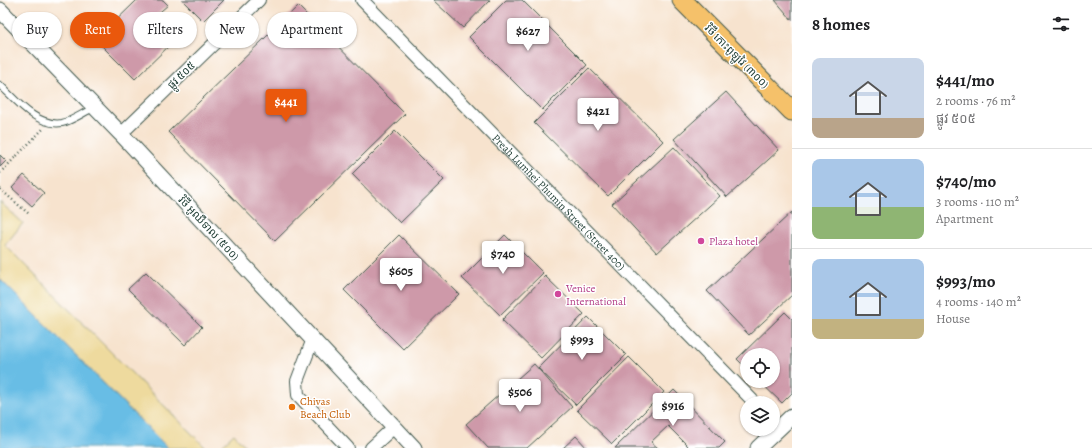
<!DOCTYPE html>
<html lang="en">
<head>
<meta charset="utf-8">
<style>
  body { margin:0; font-family:Alegreya,"Noto Sans Khmer",serif; background:#f6f6f6; color:#202124; height:100vh; display:flex; flex-direction:column; font-size:15px; white-space:nowrap }
  * { box-sizing:border-box; margin:0 }
  p { font-size:13px; color:#757577 }
  .icon { flex:none; width:22px; height:22px; fill:none; stroke:currentColor; stroke-width:2; stroke-linecap:round; stroke-linejoin:round }
  .map { position:relative; flex:1; overflow:hidden }
  .details { display:flex; flex-direction:column; background:#fff; width:300px }
  .details>* { flex:none }
  .hud { position:absolute; left:12px; top:12px; width:380px; height:36px; display:flex; gap:8px }
  .fabs { position:absolute; left:740px; top:348px; display:grid; gap:8px }
  .fabs a { display:grid; place-items:center; width:40px; height:40px; border-radius:50%; background:#fff; box-shadow:0 1px 3px #0004; font-size:20px }
  .price { position:absolute; translate:-50% -34px; padding:0 9px; border-radius:4px; background:#fff; color:#222; font-size:13px; line-height:26px; filter:drop-shadow(0 1px 2px #0008) }
  .price::after { content:''; position:absolute; left:50%; top:24px; width:12px; height:9px; margin-left:-6px; background:inherit; clip-path:polygon(0 0,100% 0,50% 100%) }
  .price.active { background:#ea580c; color:#fff }
  ul { padding:0; list-style:none }
  li { display:flex; align-items:center; gap:12px; height:100px; padding:0 20px }
  li+li { border-top:1px solid #e0e0e0 }
  li span { display:grid; place-items:center; flex:none; width:112px; height:80px; border-radius:8px; color:#555 }
  li>.icon { margin-inline-start:auto }
  span .icon { width:48px; height:48px; fill:#fffc; stroke-width:1 }
  li b { font-size:17px }
  h2 { display:flex; justify-content:space-between; align-items:center; height:48px; padding:0 20px; font-size:17px }
  .chip { padding:0 14px; border-radius:18px; background:#fff; box-shadow:0 1px 3px #0004; font-size:14px; line-height:36px }
  .chip.active { background:#ea580c; color:#fff }
  main { display:flex; flex:1; min-height:0 }
  .map>svg:first-child { display:block }
  .sand { fill:#eeda9e; stroke:#868c69 }
  .water { fill:#68bde5; stroke:#447d8c }
  .building { fill:#ce99a9 }
  .lines { fill:none; stroke-linecap:round; stroke-linejoin:round }
  .service-casing { stroke:#3f564b; stroke-width:8 }
  .minor-casing { stroke:#3f564b; stroke-width:14 }
  .tertiary-casing { stroke:#3f564b; stroke-width:17 }
  .primary-casing { stroke:#3f564b; stroke-width:21 }
  .path { stroke:#3f564b; stroke-width:2.5; stroke-dasharray:1 3; stroke-linecap:butt }
  .service { stroke:#fff; stroke-width:6 }
  .minor { stroke:#fff; stroke-width:12 }
  .tertiary { stroke:#fff; stroke-width:15 }
  .primary { stroke:#f5c16b; stroke-width:19 }
  .hotel-dot { fill:#d1479c; stroke:#fff; stroke-width:1.5 }
  .food-dot { fill:#e8710a; stroke:#fff; stroke-width:1.5 }
  .labels { text-anchor:middle; stroke-width:3; stroke-linejoin:round; paint-order:stroke }
  .street-label { font-size:11px; fill:#1f3d34; stroke:#fff }
  .hotel-label { font-size:11px; fill:#b23c85; stroke:#fff; text-anchor:start }
  .food-label { font-size:11px; fill:#c56008; stroke:#fff; text-anchor:start }
</style>
</head>
<body>
<main>
<div class="map">
<svg width="792" height="448" viewBox="0 0 792 448">
  <rect width="100%" height="100%" fill="#fff"/>
  <filter id="ink" filterUnits="userSpaceOnUse"><feTurbulence type="fractalNoise" baseFrequency=".025" numOctaves="2"/><feDisplacementMap in="SourceGraphic" scale="8" xChannelSelector="R" yChannelSelector="G"/><feConvolveMatrix kernelMatrix="1 2 1 2 8 2 1 2 1" color-interpolation-filters="sRGB"/></filter>
  <filter id="wash" filterUnits="userSpaceOnUse"><feTurbulence type="fractalNoise" baseFrequency=".012" numOctaves="4" result="noise"/><feDisplacementMap in="SourceGraphic" scale="16" xChannelSelector="R" yChannelSelector="G"/><feGaussianBlur stdDeviation="0.9" result="paint"/><feColorMatrix in="noise" values="0 0 0 0 0 0 0 0 0 0 0 0 0 0 0 0 0 1.4 0 .05"/><feComposite in="paint" operator="in"/></filter>
  <g filter="url(#wash)">
    <rect width="100%" height="100%" fill="#f7e3ce"/>
    <path class="sand" d="M0 202 23 223 5 245 206 448H168L0 279Z
      M234 434 247 448H219Z"/>
    <path class="water" d="M0 279 168 448H0Z"/>
    <g id="blocks">
      <path class="building" d="M137 0H163L168 5 154 17 176 39 135 79 96 40Z
        M182 0H224L203 21Z
        M433 0H490L463 28Z
        M506 0H522L587 65 542 110 469 37Z
        M775 0H792V20Z
        M298 6 405 114 275 241 168 132Z
        M589 68 663 141 608 196 534 123Z
        M726 92 779 150 727 197 674 139Z
        M395 131 444 180 400 223 352 174Z
        M674 147 720 196 657 253 612 204Z
        M0 155 6 161 0 167Z
        M24 175 44 193 32 206 12 188Z
        M792 212V295L749 335 707 291Z
        M399 235 459 294 403 349 344 290Z
        M505 235 543 273 500 315 462 278Z
        M146 272 202 327 185 345 128 289Z
        M545 276 584 314 541 358 502 320Z
        M785 312 792 319V393L782 403 759 381H773V355H747V369L737 359Z
        M588 317 626 355 576 405 538 368Z
        M629 357 664 392 612 444 577 410Z
        M534 364 572 407 527 448H488L466 424Z
        M674 390 725 442 719 448H686L688 446 668 426 651 442 658 448H615Z
        M576 436 587 448H563Z"/>
    </g>
  </g>
  <g filter="url(#ink)">
    <use href="#blocks" fill-opacity="0" stroke="#3f564b" stroke-width="1"/>
    <g class="lines">
      <g class="service-casing">
        <path id="service" d="M0 85C16 100 37 127 62 123 72 121 84 112 94 108"/>
      </g>
      <g class="minor-casing">
        <g id="minor">
          <path id="s1" d="M362 0 755 403"/>
          <path d="M121 134 259 0"/>
          <path d="M313 339 297 381 298 395 348 448"/>
          <path d="M371 448 394 427"/>
        </g>
      </g>
      <g class="tertiary-casing">
        <path id="tertiary" d="M0 10 121 134 414 448
          M758 448 792 416"/>
      </g>
      <g class="primary-casing">
        <path id="primary" d="M682 0 792 111"/>
      </g>
      <path class="path" d="M0 173 43 129
        M0 189 29 214"/>
      <use href="#service" class="service"/>
      <use href="#minor" class="minor"/>
      <use href="#tertiary" class="tertiary"/>
      <use href="#primary" class="primary"/>
    </g>
  </g>
  <g class="hotel-dot">
    <circle cx="701" cy="241" r="4"/>
    <circle cx="558" cy="294" r="4"/>
  </g>
  <circle class="food-dot" cx="292" cy="407" r="4"/>
  <g class="labels">
    <g class="street-label">
      <text transform="translate(737 56) rotate(45)" y="4">វិថី កោះពូឡូវៃ (៣០០)</text>
      <text transform="translate(181 75) rotate(-44)" y="4">ផ្លូវ ៥០៥</text>
      <text dy="4" stroke="none"><textPath href="#s1" startOffset="282">Preah Lumhei Phumin Street (Street 400)</textPath></text>
      <text transform="translate(209 228) rotate(47)" y="4">វិថី អូឈឺទាល (៥០០)</text>
    </g>
    <g class="hotel-label">
      <text x="709" y="245">Plaza hotel</text>
      <text x="566" y="292">Venice<tspan x="566" dy="13">International</tspan></text>
    </g>
    <g class="food-label">
      <text x="300" y="405">Chivas<tspan x="300" dy="13">Beach Club</tspan></text>
    </g>
  </g>
</svg>
<div class="fabs">
<a><svg class="icon" aria-label="locate" viewBox="0 0 24 24"><circle cx="12" cy="12" r="6"/><path d="M12 2v4M12 18v4M2 12h4M18 12h4"/></svg></a>
<a><svg class="icon" aria-label="layers" viewBox="0 0 24 24"><path d="M12 4l9 5-9 5-9-5zM3 14l9 5 9-5"/></svg></a>
</div>
<b class="price" style="left:528px;top:52px">$627</b>
<b class="price active" style="left:286px;top:123px">$441</b>
<b class="price" style="left:598px;top:132px">$421</b>
<b class="price" style="left:503px;top:275px">$740</b>
<b class="price" style="left:401px;top:292px">$605</b>
<b class="price" style="left:582px;top:361px">$993</b>
<b class="price" style="left:520px;top:413px">$506</b>
<b class="price" style="left:673px;top:427px">$916</b>
<div class="hud">
<a class="chip">Buy</a>
<a class="chip active">Rent</a>
<a class="chip">Filters</a>
<a class="chip">New</a>
<a class="chip">Apartment</a>
</div>
</div>
<section class="details">
<h2>8 homes<svg class="icon" aria-label="filters" viewBox="0 0 24 24"><path d="M4 7h16M4 17h16"/><circle cx="9" cy="7" r="2"/><circle cx="15" cy="17" r="2"/></svg></h2>
<ul>
<li><span style="background:linear-gradient(#c9d6e8 75%,#b9a48a 0)"><svg class="icon" aria-label="home" viewBox="0 0 24 24"><path d="M3 11l9-7 9 7M6 9v11h12V9"/></svg></span><div><b>$441/mo</b><p>2 rooms · 76 m²</p><p>ផ្លូវ ៥០៥</p></div></li>
<li><span style="background:linear-gradient(#a9c7e8 60%,#8fb573 0)"><svg class="icon" aria-label="home" viewBox="0 0 24 24"><path d="M3 11l9-7 9 7M6 9v11h12V9"/></svg></span><div><b>$740/mo</b><p>3 rooms · 110 m²</p><p>Apartment</p></div></li>
<li><span style="background:linear-gradient(#a9c7e8 75%,#c2b280 0)"><svg class="icon" aria-label="home" viewBox="0 0 24 24"><path d="M3 11l9-7 9 7M6 9v11h12V9"/></svg></span><div><b>$993/mo</b><p>4 rooms · 140 m²</p><p>House</p></div></li>
</ul>
</section>
</main>
</body>
</html>
